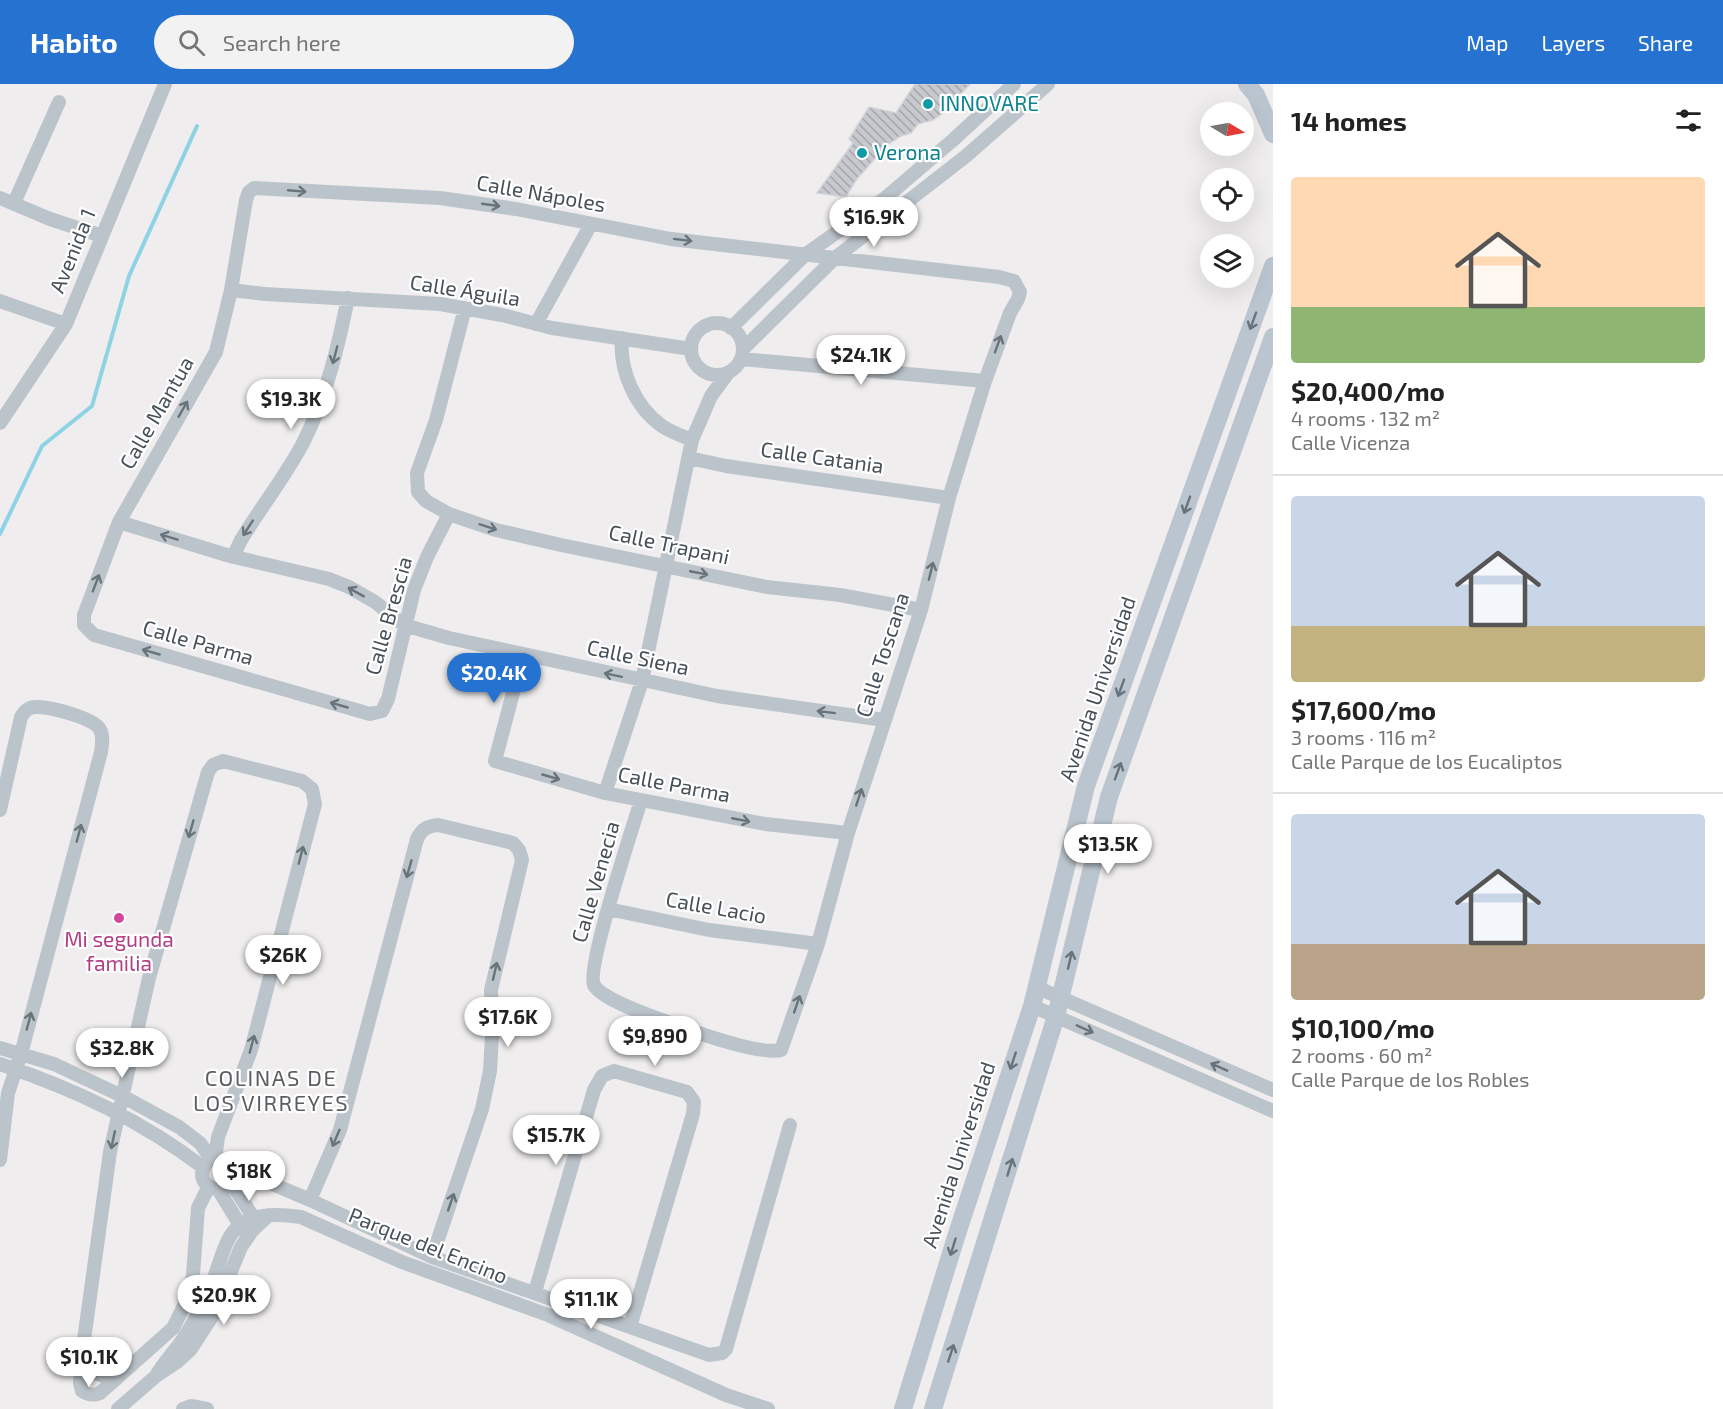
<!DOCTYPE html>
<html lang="en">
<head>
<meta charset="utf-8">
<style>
  body { margin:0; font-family:"Exo 2",sans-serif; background:#f2f2f2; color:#222; height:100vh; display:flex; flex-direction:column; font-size:22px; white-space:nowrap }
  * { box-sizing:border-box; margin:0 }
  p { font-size:20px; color:#767676 }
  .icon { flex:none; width:33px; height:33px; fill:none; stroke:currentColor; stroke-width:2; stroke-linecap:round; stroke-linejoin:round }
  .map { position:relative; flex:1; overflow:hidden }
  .sheet { display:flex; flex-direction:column; background:#fff; width:450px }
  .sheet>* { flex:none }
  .needle { width:39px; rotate:100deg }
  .controls { position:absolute; left:1200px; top:18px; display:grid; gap:12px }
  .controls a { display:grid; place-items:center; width:54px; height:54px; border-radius:50%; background:#fff; box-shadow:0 6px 24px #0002; font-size:30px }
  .price { position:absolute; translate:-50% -51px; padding:0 14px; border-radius:21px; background:#fff; color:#222; font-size:20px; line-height:39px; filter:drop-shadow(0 2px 3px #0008) }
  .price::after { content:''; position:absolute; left:50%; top:36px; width:18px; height:14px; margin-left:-9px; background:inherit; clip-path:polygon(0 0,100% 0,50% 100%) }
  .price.selected { background:#2672d0; color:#fff }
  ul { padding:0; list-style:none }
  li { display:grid; align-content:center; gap:12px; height:318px; padding:0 18px }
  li+li { border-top:2px solid #e0e0e0 }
  li span { display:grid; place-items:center; height:186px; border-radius:6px; color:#555 }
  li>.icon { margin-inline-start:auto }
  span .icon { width:108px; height:108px; fill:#fffc; stroke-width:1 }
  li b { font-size:26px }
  h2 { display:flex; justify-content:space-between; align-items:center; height:72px; padding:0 18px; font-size:26px }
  header { display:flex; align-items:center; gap:36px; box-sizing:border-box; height:84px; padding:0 30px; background:#2672d0; color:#fff }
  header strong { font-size:28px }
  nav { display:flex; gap:33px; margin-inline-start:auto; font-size:21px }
  .search { width:420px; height:54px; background:#f2f2f2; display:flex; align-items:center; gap:15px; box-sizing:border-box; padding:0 21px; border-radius:33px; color:#767676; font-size:22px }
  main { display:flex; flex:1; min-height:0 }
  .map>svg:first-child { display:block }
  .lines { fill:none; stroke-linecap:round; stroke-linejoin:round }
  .stream { stroke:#8ed3e4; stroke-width:4 }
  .building { fill:url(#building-back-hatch); stroke:#d1d3d8; stroke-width:1.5 }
  .minor { stroke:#bcc4cb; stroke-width:14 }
  .secondary { stroke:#bbc5cf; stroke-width:18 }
  .oneway { stroke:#69737a }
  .oneway2 { stroke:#69737c }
  .culture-dot { fill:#0f9aa8; stroke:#fff; stroke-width:2 }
  .hotel-dot { fill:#d1479c; stroke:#fff; stroke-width:2 }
  .labels { text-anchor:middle; stroke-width:4.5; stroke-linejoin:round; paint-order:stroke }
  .culture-label { font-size:21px; fill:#0d838f; stroke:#fff; text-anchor:start }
  .street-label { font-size:21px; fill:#465058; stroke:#fff }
  .hotel-label { font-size:21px; fill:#b23c85; stroke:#fff }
  .neighbourhood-label { font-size:22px; letter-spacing:1.5px; fill:#5a5d61; stroke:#fff }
</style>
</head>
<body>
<header>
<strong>Habito</strong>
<div class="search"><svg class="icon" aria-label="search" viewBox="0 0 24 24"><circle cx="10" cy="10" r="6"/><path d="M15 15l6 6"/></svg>Search here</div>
<nav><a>Map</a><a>Layers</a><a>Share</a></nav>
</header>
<main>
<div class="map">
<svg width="1273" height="1325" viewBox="0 0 1273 1325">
  <defs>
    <pattern id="building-back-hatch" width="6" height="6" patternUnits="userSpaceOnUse" patternTransform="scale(1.5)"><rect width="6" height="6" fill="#c7c9cf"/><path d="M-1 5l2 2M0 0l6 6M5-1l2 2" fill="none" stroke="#a3a6ab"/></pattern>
  </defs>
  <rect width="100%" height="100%" fill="#efeded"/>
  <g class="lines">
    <path class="stream" d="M0 450 42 362 92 322 129 192 197 42"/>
  </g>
  <path class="building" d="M915 0H970L956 15 950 24 933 36 918 40 911 49 901 52 886 62 856 96 846 113 817 109 853 59 849 55 869 23 896 29Z"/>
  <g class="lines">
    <path class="minor" d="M0 114 50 135 102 152
      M14 119 59 18
      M231 206 265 210 440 220 502 231 552 244 691 265
      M0 217 66 240
      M465 224 436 336 417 389 418 408 426 417 449 430 496 446 561 461 767 503 840 511 921 526
      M691 265a26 26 0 1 1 52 0a26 26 0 1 1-52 0Z
      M536 240 591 140
      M731 244 806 170 884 115 953 56 1014 0
      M622 254C619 286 635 323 662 342 671 348 682 352 692 356
      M743 265 835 174 966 72 1048 0
      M741 275 985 297
      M0 339 66 240 165 0
      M689 374 726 382 949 414
      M449 430 427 473 414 506 388 615 382 627 370 630 94 551 84 541V531L119 438 216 268 231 206 246 116 249 108 254 104 440 114 516 125 671 155 999 193 1014 197 1020 208 1018 215 1010 229 985 297 949 414 921 526 848 749 818 860 781 966C761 971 704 951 684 944 665 937 602 917 594 901 586 884 633 743 641 716
      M119 438 230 472 329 495 349 503 375 518 404 541 449 554 717 612 884 636
      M233 473 241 456C261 423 285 393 303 359 326 314 338 263 348 214
      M523 571 495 677 605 709 765 740 848 749
      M605 709 642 597 692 356 711 312 728 289
      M0 726 21 633C25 627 28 623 36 623 49 622 92 634 99 644 104 651 102 660 101 668L21 970 8 1009 0 1076
      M608 825 709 846 818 860
      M1036 903 1273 1006
      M1032 922 1273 1027
      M0 964 54 980 122 1012 179 1043 200 1059 212 1076
      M0 980C74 1005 141 1036 204 1084
      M202 1090a15 15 0 1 1 30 0a15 15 0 1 1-30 0Z
      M230 1082 310 1116 432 1173 709 1271 722 1269 726 1265 790 1041
      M230 1097 257 1139
      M209 1102 198 1124 193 1191 186 1218 173 1244 100 1309C93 1312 88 1311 82 1307L80 1299 84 1256 110 1068 149 894 208 688 213 681 223 677 302 697 312 705 315 720 251 966 218 1053 215 1075
      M218 1105 243 1146
      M310 1116 340 1046 417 755C422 745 427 742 438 741L513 759 519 766 522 776 491 906 492 951 490 987 482 1025 432 1173
      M535 1208 594 1006 602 992 614 987 687 1008 694 1018 693 1030 630 1243
      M83 1280 91 1288 114 1295
      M156 1292C164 1278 174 1268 183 1255 190 1245 196 1233 202 1222 231 1168 215 1120 301 1133L402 1178 548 1231 726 1311 768 1325
      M118 1325 156 1292 177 1278 191 1265 213 1231 241 1163 252 1147 269 1131
      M183 1325 191 1322 207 1325"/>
    <path class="secondary" d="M1247 0 1256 11 1273 50
      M903 1325 956 1153 1032 922 1086 702 1273 182
      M933 1325 1056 932 1109 713 1273 253"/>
  </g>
  <defs><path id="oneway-shaft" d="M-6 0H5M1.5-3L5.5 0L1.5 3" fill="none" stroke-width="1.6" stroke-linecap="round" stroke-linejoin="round" transform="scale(1.5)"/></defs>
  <g class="oneway">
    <use href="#oneway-shaft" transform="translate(297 107) rotate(5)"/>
    <use href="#oneway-shaft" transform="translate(491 121) rotate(8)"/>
    <use href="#oneway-shaft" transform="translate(683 156) rotate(7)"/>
    <use href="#oneway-shaft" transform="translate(998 260) rotate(-70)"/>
    <use href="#oneway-shaft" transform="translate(335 271) rotate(105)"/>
    <use href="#oneway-shaft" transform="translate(183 325) rotate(-60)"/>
    <use href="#oneway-shaft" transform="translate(488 443) rotate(18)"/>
    <use href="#oneway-shaft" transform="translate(248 444) rotate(123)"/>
    <use href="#oneway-shaft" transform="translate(169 453) rotate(-163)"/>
    <use href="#oneway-shaft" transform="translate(931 487) rotate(-76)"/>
    <use href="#oneway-shaft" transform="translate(699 489) rotate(11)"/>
    <use href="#oneway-shaft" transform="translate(96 499) rotate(-69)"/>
    <use href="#oneway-shaft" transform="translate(356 508) rotate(-151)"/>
    <use href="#oneway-shaft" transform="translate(151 568) rotate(-164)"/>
    <use href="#oneway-shaft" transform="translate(613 591) rotate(-168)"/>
    <use href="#oneway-shaft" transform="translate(339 621) rotate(-164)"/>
    <use href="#oneway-shaft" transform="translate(826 628) rotate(-173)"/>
    <use href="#oneway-shaft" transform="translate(551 693) rotate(16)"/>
    <use href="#oneway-shaft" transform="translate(859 713) rotate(-72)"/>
    <use href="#oneway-shaft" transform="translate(741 736) rotate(11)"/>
    <use href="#oneway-shaft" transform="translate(191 745) rotate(106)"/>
    <use href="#oneway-shaft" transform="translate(79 749) rotate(-75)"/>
    <use href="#oneway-shaft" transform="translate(301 771) rotate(-75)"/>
    <use href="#oneway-shaft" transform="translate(409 785) rotate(106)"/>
    <use href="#oneway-shaft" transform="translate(495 887) rotate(-77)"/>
    <use href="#oneway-shaft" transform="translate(797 920) rotate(-71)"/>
    <use href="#oneway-shaft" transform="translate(29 937) rotate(-75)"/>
    <use href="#oneway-shaft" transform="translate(1085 945) rotate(24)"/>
    <use href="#oneway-shaft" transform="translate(252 960) rotate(-75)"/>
    <use href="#oneway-shaft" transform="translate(1219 983) rotate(-156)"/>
    <use href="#oneway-shaft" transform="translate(336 1054) rotate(113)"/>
    <use href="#oneway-shaft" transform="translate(113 1056) rotate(102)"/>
    <use href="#oneway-shaft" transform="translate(451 1118) rotate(-71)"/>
  </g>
  <g class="oneway2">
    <use href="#oneway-shaft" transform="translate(1253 237) rotate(110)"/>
    <use href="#oneway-shaft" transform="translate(1187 421) rotate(110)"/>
    <use href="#oneway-shaft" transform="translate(1121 604) rotate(110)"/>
    <use href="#oneway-shaft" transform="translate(1118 687) rotate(-70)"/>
    <use href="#oneway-shaft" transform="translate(1070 876) rotate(-77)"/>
    <use href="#oneway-shaft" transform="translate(1013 977) rotate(108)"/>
    <use href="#oneway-shaft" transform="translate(1010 1083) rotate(-73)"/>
    <use href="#oneway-shaft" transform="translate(953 1163) rotate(107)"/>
    <use href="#oneway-shaft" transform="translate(951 1269) rotate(-72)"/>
  </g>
  <g class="culture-dot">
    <circle cx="928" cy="20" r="6"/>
    <circle cx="862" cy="69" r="6"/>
  </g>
  <circle class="hotel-dot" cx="119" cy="834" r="6"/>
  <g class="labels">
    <g class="culture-label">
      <text x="940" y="27">INNOVARE</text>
      <text x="874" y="76">Verona</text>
    </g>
    <g class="street-label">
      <text transform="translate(541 110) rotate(10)" y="7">Calle Nápoles</text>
      <text transform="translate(73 167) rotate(-68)" y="7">Avenida 1</text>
      <text transform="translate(465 207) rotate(9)" y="7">Calle Águila</text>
      <text transform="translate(157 329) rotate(-60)" y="7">Calle Mantua</text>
      <text transform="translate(822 374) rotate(8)" y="7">Calle Catania</text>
      <text transform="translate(669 461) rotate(12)" y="7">Calle Trapani</text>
      <text transform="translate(389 532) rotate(-74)" y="7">Calle Brescia</text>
      <text transform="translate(198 559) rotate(16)" y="7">Calle Parma</text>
      <text transform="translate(883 571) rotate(-72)" y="7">Calle Toscana</text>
      <text transform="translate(638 574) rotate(12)" y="7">Calle Siena</text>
      <text transform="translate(1098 605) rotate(-71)" y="7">Avenida Universidad</text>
      <text transform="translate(674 701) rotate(11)" y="7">Calle Parma</text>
      <text transform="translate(596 798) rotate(-74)" y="7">Calle Venecia</text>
      <text transform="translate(716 824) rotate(10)" y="7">Calle Lacio</text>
      <text transform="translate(959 1071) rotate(-72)" y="7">Avenida Universidad</text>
      <text transform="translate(428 1162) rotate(22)" y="7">Parque del Encino</text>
    </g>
    <g class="hotel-label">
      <text x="119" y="863">Mi segunda<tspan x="119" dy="24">familia</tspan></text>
    </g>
    <g class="neighbourhood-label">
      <text x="271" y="1002">COLINAS DE<tspan x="271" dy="25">LOS VIRREYES</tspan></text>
    </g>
  </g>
</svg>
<div class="controls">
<a><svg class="needle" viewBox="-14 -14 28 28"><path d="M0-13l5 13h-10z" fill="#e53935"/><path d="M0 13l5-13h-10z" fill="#767676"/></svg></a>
<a><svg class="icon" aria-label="locate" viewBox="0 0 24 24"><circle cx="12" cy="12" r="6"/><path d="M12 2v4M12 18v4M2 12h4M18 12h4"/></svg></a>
<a><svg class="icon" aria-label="layers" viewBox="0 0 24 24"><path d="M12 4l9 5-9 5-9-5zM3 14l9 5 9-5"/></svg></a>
</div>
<b class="price" style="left:874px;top:164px">$16.9K</b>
<b class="price" style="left:861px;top:302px">$24.1K</b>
<b class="price" style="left:291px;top:346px">$19.3K</b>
<b class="price selected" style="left:494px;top:620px">$20.4K</b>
<b class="price" style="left:1108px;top:791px">$13.5K</b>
<b class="price" style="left:283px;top:902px">$26K</b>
<b class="price" style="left:508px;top:964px">$17.6K</b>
<b class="price" style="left:655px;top:983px">$9,890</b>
<b class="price" style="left:122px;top:995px">$32.8K</b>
<b class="price" style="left:556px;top:1082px">$15.7K</b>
<b class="price" style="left:249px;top:1118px">$18K</b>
<b class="price" style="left:224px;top:1242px">$20.9K</b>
<b class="price" style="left:591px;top:1246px">$11.1K</b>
<b class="price" style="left:89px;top:1304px">$10.1K</b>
</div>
<section class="sheet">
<h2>14 homes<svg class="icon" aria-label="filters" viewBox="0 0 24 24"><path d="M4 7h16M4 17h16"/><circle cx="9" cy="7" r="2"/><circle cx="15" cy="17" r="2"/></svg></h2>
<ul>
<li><span style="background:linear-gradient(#ffd9b3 70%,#8fb573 0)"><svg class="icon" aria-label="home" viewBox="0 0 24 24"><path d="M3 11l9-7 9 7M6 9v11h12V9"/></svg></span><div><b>$20,400/mo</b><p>4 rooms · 132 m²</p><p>Calle Vicenza</p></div></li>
<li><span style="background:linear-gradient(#c9d6e8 70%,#c2b280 0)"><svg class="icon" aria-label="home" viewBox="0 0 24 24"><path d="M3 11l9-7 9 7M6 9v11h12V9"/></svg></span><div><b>$17,600/mo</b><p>3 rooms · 116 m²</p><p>Calle Parque de los Eucaliptos</p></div></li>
<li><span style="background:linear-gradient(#c9d6e8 70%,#b9a48a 0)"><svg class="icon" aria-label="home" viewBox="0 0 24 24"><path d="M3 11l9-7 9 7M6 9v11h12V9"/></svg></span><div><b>$10,100/mo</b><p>2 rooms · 60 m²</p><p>Calle Parque de los Robles</p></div></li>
</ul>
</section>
</main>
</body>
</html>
